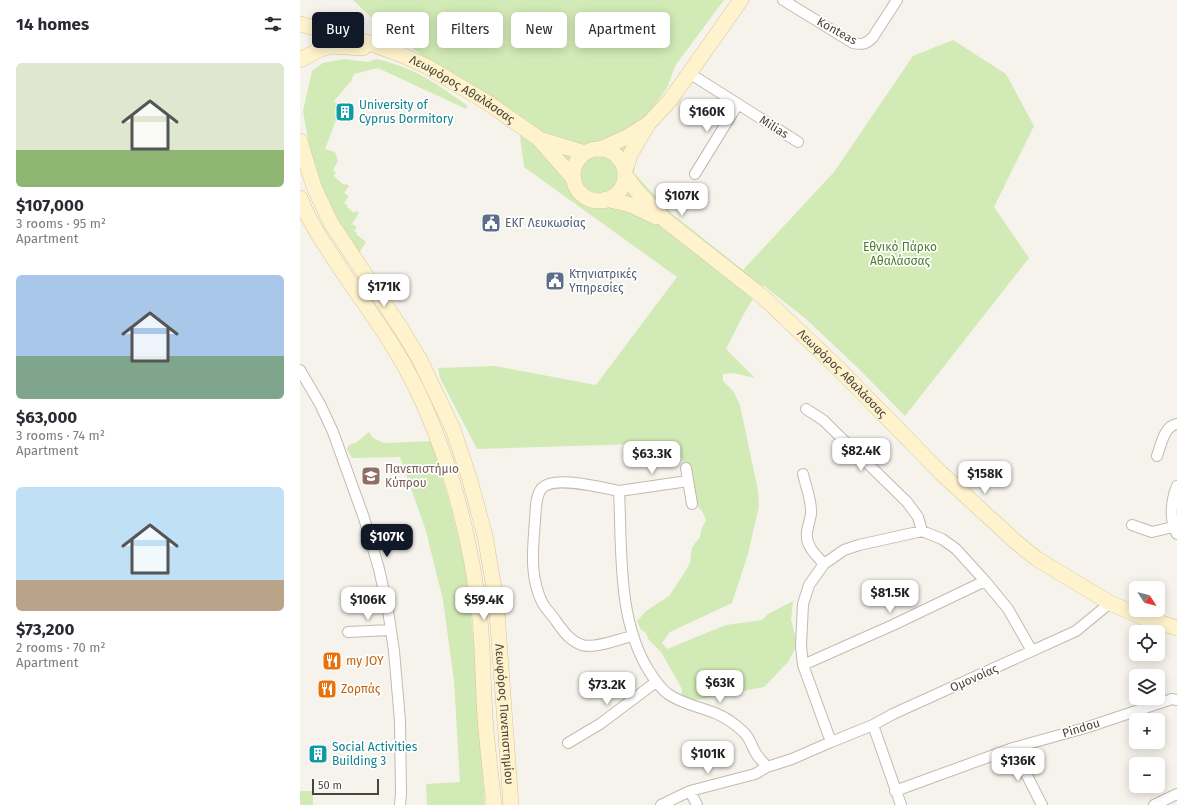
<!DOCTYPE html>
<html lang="en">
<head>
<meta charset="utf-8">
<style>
  body { margin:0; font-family:"Fira Sans",sans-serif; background:#f2f2f3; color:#2b2b33; height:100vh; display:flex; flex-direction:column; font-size:15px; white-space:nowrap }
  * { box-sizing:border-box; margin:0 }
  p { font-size:13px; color:#7c7c81 }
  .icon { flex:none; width:22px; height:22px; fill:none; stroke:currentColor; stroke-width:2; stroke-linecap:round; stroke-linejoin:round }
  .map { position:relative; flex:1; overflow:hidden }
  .panel { display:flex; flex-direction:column; background:#fff; width:300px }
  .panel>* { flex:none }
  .guide { position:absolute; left:12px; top:12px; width:380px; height:36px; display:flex; gap:8px }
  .needle { width:26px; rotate:126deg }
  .tools { position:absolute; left:829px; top:581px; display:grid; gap:8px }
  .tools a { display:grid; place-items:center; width:36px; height:36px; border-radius:6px; background:#fff; box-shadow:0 2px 10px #0003; font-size:20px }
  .scale { position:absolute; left:12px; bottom:10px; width:67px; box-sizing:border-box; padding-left:4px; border:2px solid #4b4439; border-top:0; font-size:11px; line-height:14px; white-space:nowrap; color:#4b4439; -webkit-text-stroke:3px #fff; paint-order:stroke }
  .price { position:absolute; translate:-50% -34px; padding:0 9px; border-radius:8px; background:#fff; color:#222; font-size:13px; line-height:26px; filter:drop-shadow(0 1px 2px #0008) }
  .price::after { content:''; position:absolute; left:50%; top:24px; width:12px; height:9px; margin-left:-6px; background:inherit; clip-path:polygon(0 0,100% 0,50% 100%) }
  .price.current { background:#111827; color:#fff }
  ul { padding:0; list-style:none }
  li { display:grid; align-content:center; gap:8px; height:212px; padding:0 16px }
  li span { display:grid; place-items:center; height:124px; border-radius:6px; color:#555 }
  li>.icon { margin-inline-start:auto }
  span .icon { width:72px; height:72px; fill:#fffc; stroke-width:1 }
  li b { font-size:17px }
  h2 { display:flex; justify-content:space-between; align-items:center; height:48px; padding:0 16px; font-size:17px }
  .chip { padding:0 14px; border-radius:6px; background:#fff; box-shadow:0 2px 10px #0003; font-size:14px; line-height:36px }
  .chip.current { background:#111827; color:#fff }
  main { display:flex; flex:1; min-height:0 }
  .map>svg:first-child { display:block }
  .green { fill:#d2eab5 }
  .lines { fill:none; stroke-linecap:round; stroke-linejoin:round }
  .street-casing { stroke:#c2bbae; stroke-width:12 }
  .secondary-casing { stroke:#d6c79b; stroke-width:16 }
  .street { stroke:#fff; stroke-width:10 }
  .secondary { stroke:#fff3cd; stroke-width:15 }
  .labels { text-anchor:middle; stroke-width:3.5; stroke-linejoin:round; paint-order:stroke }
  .street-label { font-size:12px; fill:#4b4439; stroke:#fff }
  .culture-label { font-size:12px; fill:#0d838f; stroke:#fff; text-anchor:start }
  .service-label { font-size:12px; fill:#4e5e75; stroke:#fff; text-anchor:start }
  .park-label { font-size:12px; fill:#4a7f2a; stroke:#fff }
  .education-label { font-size:12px; fill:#785e54; stroke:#fff; text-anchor:start }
  .food-label { font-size:12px; fill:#c56008; stroke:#fff; text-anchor:start }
</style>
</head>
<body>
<main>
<section class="panel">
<h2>14 homes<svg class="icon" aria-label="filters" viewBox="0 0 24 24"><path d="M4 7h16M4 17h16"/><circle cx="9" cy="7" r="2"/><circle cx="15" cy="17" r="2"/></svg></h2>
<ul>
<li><span style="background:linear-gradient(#dfe7d0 70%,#8fb573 0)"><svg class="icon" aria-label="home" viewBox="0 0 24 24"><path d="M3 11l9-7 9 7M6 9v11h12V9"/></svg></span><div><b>$107,000</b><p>3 rooms · 95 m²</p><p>Apartment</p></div></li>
<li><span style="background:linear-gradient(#a9c7e8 65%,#7fa58c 0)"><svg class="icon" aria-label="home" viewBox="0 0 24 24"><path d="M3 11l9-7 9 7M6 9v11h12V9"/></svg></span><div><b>$63,000</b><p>3 rooms · 74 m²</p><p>Apartment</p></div></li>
<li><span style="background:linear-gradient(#bfe0f5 75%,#b9a48a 0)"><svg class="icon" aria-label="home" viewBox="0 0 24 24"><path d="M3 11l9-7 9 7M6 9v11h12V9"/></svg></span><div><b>$73,200</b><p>2 rooms · 70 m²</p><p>Apartment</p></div></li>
</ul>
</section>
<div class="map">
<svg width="877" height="805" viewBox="0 0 877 805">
  <rect width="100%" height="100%" fill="#f6f3ec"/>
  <path class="green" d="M53 0H424L375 66 367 88 341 123 334 173 371 213 443 270 534 172 613 56 653 40 706 74 734 126 694 207 729 258 605 416 559 369 506 319 463 285C447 304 438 327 426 349L455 378 433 373 423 374V381L433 391 440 405 458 491 459 506 448 554 432 603 370 632 362 643 367 649 426 625 462 620 468 614 493 601 491 620 497 642 495 649 488 662 464 687 391 701 381 696 382 689 361 652 349 640 345 632 341 630 337 621 346 611 369 596 383 575 390 563 392 547 400 537 401 530 406 520 402 511 392 500 389 473 382 459 369 443 177 449 140 378 138 368 195 366 296 385 377 277 224 167 218 121 81 27Z
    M44 59 69 62 76 59C114 67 137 84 168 106L166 109 78 68 54 74 51 81 34 101 41 107 25 149 35 152 38 161 33 170 36 172 34 176 44 185 46 184 49 186 44 193 49 196 44 203 48 206 47 207 54 213 56 211 59 213 52 224 57 227 54 231 57 233 56 234 66 242 58 255 21 189 11 156 3 111 12 71 23 63Z
    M69 432 73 438 84 443 132 441 152 511 166 570 174 644 185 805H127L126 784 160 782 154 681 143 600 126 531 100 457 52 458 47 449 49 445 57 442Z
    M0 791H13V805H0Z"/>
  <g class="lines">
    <g class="street-casing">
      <path id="street" d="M483 0 553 43C562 45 567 44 573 37L597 0
        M389 73 498 142
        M395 174 438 104
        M0 370 20 404 33 432 64 518 79 569 88 610 94 651 100 721 101 794 100 805
        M506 409 523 420 607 502 618 517 622 531
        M857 456C861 445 864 426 877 424
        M386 468 392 504
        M503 474C506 487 512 501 511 514 510 520 508 526 507 532 505 546 516 555 524 564
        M877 486C871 500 869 521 877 534
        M319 491 388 481
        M832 525 852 532 873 527
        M48 632 91 630
        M332 636C320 639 294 649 282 645 270 641 263 631 256 621 252 615 247 610 243 604 229 577 233 549 235 520 236 510 235 496 242 488 255 475 303 488 319 491 322 549 317 620 349 671 354 679 360 688 368 694 388 708 415 708 434 724 438 727 444 732 447 736 451 742 453 749 457 755 460 759 464 763 467 767L492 759 531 742 503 665 501 646 503 604 509 585 524 564 544 550 559 545 622 531 642 539 656 549 685 581 708 609 732 651
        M503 665 593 625 685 581
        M573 725 601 805
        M531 742 573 725 593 714 776 631 810 603
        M268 743 300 724 356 682
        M713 748 742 805
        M390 791 397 805
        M595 791 713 748 785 728 872 699 877 700
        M361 805 390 791 455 774 467 767
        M854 805 877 794"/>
    </g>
    <g class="secondary-casing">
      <g id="secondary">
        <path id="s1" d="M0 24 66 42 102 55 126 66 188 103 238 138 274 179"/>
        <path d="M0 60 21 49 31 46 63 48"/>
        <path d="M239 139 285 153"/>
        <path id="s2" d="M0 141 14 187 31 223 102 330 120 360 153 429 170 480 185 536 196 599 211 805"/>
        <path d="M300 149 327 137 346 125"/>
        <circle cx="299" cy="175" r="26"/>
        <path d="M325 170 331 153 349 123 371 99 441 0"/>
        <path id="s3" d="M325 175 337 191 365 220 463 297 536 366 641 473 716 542 737 559 810 603 845 618 877 628"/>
        <path d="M0 198C9 223 29 251 44 274 73 316 104 358 124 405 154 473 172 546 180 619 183 652 183 685 185 717 187 746 191 776 194 805"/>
        <path d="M306 199 331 205 356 217"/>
      </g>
    </g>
    <use href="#street" class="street"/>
    <use href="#secondary" class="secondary"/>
  </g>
  <defs>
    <g id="building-square" transform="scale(1)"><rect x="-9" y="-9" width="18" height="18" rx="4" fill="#0f9aa8" stroke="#fff"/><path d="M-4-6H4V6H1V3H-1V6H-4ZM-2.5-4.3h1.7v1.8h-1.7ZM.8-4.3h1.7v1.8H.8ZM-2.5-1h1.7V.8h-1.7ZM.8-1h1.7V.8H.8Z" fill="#fff"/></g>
    <g id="civic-square" transform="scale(1)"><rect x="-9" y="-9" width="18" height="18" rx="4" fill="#5c6f8a" stroke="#fff"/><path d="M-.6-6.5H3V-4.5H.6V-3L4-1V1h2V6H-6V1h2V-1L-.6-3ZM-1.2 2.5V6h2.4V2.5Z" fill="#fff"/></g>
    <g id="university-square" transform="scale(1)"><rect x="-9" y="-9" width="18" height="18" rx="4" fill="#8d6e63" stroke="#fff"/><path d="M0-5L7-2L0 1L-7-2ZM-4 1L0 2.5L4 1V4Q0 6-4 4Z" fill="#fff"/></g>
    <g id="restaurant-square" transform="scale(1)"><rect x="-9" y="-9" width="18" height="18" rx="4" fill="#e8710a" stroke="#fff"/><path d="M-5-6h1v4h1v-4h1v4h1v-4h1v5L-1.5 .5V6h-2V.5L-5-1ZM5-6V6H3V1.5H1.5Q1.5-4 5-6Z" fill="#fff"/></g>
  </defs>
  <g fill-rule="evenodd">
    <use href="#building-square" x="45" y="112"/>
    <use href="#civic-square" x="191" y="223"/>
    <use href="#civic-square" x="255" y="281"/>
    <use href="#university-square" x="71" y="476"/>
    <use href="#restaurant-square" x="32" y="661"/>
    <use href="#restaurant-square" x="27" y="689"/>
    <use href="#building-square" x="18" y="754"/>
  </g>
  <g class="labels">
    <g class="street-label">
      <text transform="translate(537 31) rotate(29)" y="4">Konteas</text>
      <text dy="4" stroke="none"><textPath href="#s1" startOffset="176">Λεωφόρος Αθαλάσσας</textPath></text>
      <text transform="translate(474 127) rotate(32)" y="4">Milias</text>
      <text dy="4" stroke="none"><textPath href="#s3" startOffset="295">Λεωφόρος Αθαλάσσας</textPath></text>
      <text transform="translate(674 678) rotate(-24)" y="4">Ομονοίας</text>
      <text dy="4" stroke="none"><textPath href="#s2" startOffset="619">Λεωφόρος Πανεπιστημίου</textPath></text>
      <text transform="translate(781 728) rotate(-17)" y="4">Pindou</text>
    </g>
    <g class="culture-label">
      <text x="59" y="109">University of<tspan x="59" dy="14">Cyprus Dormitory</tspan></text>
      <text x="32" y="751">Social Activities<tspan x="32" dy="14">Building 3</tspan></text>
    </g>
    <g class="service-label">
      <text x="205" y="227">ΕΚΓ Λευκωσίας</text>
      <text x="269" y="278">Κτηνιατρικές<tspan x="269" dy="14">Υπηρεσίες</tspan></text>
    </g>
    <g class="park-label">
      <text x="600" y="251">Εθνικό Πάρκο<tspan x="600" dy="14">Αθαλάσσας</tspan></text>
    </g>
    <g class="education-label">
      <text x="85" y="473">Πανεπιστήμιο<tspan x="85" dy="14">Κύπρου</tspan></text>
    </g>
    <g class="food-label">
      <text x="46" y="665">my JOY</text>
      <text x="41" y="693">Ζορπάς</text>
    </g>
  </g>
</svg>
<div class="tools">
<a><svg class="needle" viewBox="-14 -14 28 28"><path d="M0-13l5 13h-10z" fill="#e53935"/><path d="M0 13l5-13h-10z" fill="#7c7c81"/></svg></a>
<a><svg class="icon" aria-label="locate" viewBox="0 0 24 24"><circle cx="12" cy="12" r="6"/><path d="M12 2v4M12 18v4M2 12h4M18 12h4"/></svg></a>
<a><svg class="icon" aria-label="layers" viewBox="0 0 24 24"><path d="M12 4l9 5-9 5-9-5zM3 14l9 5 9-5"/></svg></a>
<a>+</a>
<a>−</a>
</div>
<div class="scale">50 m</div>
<b class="price" style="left:407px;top:133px">$160K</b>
<b class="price" style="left:382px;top:217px">$107K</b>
<b class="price" style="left:84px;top:308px">$171K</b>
<b class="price" style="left:561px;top:472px">$82.4K</b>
<b class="price" style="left:352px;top:475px">$63.3K</b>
<b class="price" style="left:685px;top:495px">$158K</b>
<b class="price current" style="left:87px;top:558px">$107K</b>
<b class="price" style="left:590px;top:614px">$81.5K</b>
<b class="price" style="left:68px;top:621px">$106K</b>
<b class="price" style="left:184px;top:621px">$59.4K</b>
<b class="price" style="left:420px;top:704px">$63K</b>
<b class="price" style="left:307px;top:706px">$73.2K</b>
<b class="price" style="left:408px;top:775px">$101K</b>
<b class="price" style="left:718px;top:782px">$136K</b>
<div class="guide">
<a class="chip current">Buy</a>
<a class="chip">Rent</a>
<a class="chip">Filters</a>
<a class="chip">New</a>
<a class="chip">Apartment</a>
</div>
</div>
</main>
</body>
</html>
